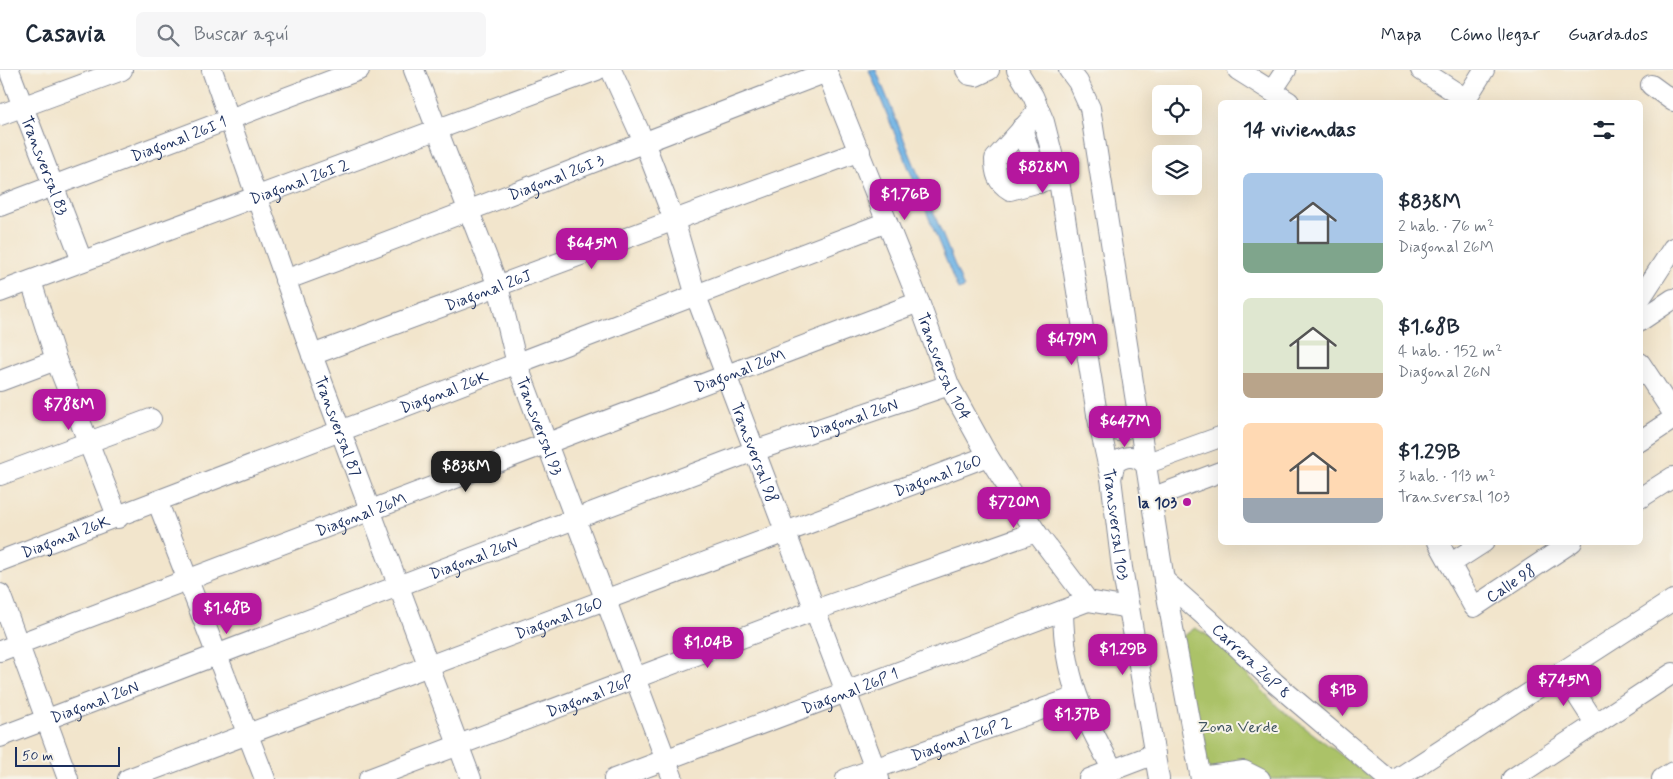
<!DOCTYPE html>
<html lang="es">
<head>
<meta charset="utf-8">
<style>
  body { margin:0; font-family:Mynerve,sans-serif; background:#f6f6f7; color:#1f2937; height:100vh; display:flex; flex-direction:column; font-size:19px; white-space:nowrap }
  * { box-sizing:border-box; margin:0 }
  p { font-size:16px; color:#747a83 }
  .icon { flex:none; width:28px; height:28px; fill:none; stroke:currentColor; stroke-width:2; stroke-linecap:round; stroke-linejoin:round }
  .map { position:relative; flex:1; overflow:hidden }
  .drawer { position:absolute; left:1218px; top:30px; width:425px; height:445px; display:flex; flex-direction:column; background:#fff; border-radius:8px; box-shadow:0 5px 20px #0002 }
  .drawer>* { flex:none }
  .tools { position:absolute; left:1152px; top:15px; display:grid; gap:10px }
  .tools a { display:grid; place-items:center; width:50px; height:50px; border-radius:8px; background:#fff; box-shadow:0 5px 20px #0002; font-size:25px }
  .scale { position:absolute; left:15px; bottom:12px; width:105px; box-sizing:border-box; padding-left:5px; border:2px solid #1b2f5e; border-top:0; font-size:14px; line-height:18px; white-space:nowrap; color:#1b2f5e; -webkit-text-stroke:4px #f7f3e8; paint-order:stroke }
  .price { position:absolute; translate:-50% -42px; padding:0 11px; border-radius:10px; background:#b5179e; color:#fff; font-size:16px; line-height:32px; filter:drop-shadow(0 1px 2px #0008) }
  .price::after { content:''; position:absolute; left:50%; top:30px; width:15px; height:11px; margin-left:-8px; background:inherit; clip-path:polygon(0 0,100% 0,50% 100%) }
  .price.selected { background:#222; color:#fff }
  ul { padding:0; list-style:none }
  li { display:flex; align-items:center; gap:15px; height:125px; padding:0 25px }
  li span { display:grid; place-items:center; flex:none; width:140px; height:100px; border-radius:8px; color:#555 }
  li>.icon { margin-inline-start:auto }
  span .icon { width:60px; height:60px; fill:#fffc; stroke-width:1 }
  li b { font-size:21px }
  h2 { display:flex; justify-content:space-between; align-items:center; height:60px; padding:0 25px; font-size:21px }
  header { display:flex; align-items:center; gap:30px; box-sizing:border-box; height:70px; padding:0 25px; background:#fff; border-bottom:1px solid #e0e1e3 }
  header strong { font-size:24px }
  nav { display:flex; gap:28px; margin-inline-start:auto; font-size:18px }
  .search { width:350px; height:45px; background:#f6f6f7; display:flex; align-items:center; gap:12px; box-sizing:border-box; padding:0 18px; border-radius:8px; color:#747a83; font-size:19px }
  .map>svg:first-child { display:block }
  .green { fill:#abc267; stroke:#637862 }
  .water { fill:#6eb2e4; stroke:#4470a1 }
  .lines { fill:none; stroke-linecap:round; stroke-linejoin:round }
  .minor-casing { stroke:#868a95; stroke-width:22 }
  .minor { stroke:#fff; stroke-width:20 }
  .poi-dot { fill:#b5179e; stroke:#f7f3e8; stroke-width:2 }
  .labels { text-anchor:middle; stroke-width:4; stroke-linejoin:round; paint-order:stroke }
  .street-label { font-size:16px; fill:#1b2f5e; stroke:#f7f3e8 }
  .poi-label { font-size:16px; font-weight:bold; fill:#1b2f5e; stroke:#f7f3e8; text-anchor:end }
  .park-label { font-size:16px; fill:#3f5460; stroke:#f7f3e8 }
</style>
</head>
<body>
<header>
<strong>Casavia</strong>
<div class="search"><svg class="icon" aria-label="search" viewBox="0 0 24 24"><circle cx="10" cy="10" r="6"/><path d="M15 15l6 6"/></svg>Buscar aquí</div>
<nav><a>Mapa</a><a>Cómo llegar</a><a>Guardados</a></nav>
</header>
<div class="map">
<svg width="1673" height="709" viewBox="0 0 1673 709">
  <rect width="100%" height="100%" fill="#f7f3e8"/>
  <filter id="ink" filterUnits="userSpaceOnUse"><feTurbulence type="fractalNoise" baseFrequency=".02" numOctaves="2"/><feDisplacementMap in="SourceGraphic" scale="10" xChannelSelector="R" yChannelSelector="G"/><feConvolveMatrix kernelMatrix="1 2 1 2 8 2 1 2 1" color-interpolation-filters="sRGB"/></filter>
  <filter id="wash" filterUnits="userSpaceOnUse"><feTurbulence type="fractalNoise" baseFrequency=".0096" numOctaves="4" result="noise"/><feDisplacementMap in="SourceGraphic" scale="20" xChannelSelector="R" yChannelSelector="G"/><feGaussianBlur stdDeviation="1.12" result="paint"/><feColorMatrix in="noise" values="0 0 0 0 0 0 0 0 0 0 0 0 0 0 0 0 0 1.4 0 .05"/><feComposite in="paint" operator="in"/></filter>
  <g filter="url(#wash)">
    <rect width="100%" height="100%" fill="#f2e5cc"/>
    <path class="green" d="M1195 558 1214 569 1279 638 1373 709H1266L1203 704 1178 570Z"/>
    <path class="water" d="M869 0H876L964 218 958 220Z"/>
  </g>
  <g filter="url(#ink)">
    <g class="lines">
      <g class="minor-casing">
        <g id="minor">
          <path id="s1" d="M9 0 82 191"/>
          <path id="s2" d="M212 0 312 285 471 709"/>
          <path id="s3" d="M414 0 498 216 517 294 673 709"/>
          <path id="s4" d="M611 0 644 72 674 150 696 226 879 709"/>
          <path id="s5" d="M826 0 919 232 949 315 988 386 1036 462 1088 531 1129 538"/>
          <path d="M966 0 970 5 976 6 989 0"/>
          <path id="s6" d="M1017 0 1033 26 1044 52 1059 111 1097 344 1111 408 1122 498 1159 709"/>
          <path d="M1069 0 1078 12 1090 38 1164 510 1201 709"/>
          <path d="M1238 0 1289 32"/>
          <path d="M1421 0 1466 29"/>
          <path d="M1651 15 1673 31"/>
          <path d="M1272 21 1286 0"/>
          <path d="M1464 32 1484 0"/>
          <path d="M1039 40 995 89C995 103 997 112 1010 120L1058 107"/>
          <path d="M0 45 122 0"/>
          <path d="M1022 58 1039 113"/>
          <path id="s7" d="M0 136 359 0"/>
          <path id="s8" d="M285 210C466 143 646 71 827 2"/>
          <path d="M31 211 56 290 118 448"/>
          <path id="s9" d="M0 222 597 0"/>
          <path d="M1640 229 1673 178"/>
          <path d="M1640 251 1673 229"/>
          <path id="s10" d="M312 285 860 81"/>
          <path d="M1640 293 1673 343"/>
          <path d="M0 311 56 290"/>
          <path d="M1097 344 1107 358 1120 361 1132 355 1137 337"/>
          <path d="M1640 371 1673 349"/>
          <path d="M1145 394 1220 367"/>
          <path d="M0 405 151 349"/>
          <path d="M1111 408 1115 393C1126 385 1135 385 1145 394"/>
          <path d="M1151 428 1220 402"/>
          <path d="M1640 428 1673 407"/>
          <path d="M158 433 265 709"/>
          <path id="s11" d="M1438 472 1474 537 1572 472"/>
          <path id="s12" d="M0 491 887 152"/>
          <path d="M1450 494 1484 472"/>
          <path id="s13" d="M1164 510 1208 549 1275 613 1388 709"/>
          <path d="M0 524 68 709"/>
          <path d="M1063 541C1064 608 1082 643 1113 700"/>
          <path id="s14" d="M0 581 919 232"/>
          <path d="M1562 602 1595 653"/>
          <path id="s15" d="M0 667 754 381 949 315"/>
          <path d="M1201 707 1244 701 1260 709"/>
          <path id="s16" d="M128 709 988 386"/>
          <path id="s17" d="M369 709 815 540 1036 462"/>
          <path id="s18" d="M614 709 1088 531"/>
          <path id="s19" d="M846 709 1076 627"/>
          <path d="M1089 709 1155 684"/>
          <path d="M1397 709 1673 530"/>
          <path d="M1512 709 1673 603"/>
          <path d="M1662 709 1673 702"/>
        </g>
      </g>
      <use href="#minor" class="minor"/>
    </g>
  </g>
  <circle class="poi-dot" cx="1187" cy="432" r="5"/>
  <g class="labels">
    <g class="street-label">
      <text dy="6" stroke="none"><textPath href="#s7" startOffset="191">Diagonal 26I 1</textPath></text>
      <text dy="6" stroke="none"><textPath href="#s1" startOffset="102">Transversal 83</textPath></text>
      <text dy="6" stroke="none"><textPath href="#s8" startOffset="290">Diagonal 26I 3</textPath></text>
      <text dy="6" stroke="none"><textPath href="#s9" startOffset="319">Diagonal 26I 2</textPath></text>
      <text dy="6" stroke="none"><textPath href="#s10" startOffset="188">Diagonal 26J</textPath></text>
      <text dy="6" stroke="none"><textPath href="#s5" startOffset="319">Transversal 104</textPath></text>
      <text dy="6" stroke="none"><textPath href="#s14" startOffset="791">Diagonal 26M</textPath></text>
      <text dy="6" stroke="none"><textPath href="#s12" startOffset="475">Diagonal 26K</textPath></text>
      <text dy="6" stroke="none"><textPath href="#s15" startOffset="911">Diagonal 26N</textPath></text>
      <text dy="6" stroke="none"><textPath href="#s3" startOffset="378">Transversal 93</textPath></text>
      <text dy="6" stroke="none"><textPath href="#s2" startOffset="378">Transversal 87</textPath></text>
      <text dy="6" stroke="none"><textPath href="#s4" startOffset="409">Transversal 98</textPath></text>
      <text dy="6" stroke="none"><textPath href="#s16" startOffset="865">Diagonal 26O</textPath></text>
      <text dy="6" stroke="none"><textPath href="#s14" startOffset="386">Diagonal 26M</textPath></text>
      <text dy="6" stroke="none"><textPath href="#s6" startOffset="468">Transversal 103</textPath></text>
      <text dy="6" stroke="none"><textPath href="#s12" startOffset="70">Diagonal 26K</textPath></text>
      <text dy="6" stroke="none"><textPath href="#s15" startOffset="506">Diagonal 26N</textPath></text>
      <text dy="6" stroke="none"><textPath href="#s11" startOffset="118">Calle 98</textPath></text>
      <text dy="6" stroke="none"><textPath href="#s16" startOffset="460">Diagonal 26O</textPath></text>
      <text dy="6" stroke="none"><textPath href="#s13" startOffset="119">Carrera 26P 8</textPath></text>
      <text dy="6" stroke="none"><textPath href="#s18" startOffset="252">Diagonal 26P 1</textPath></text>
      <text dy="6" stroke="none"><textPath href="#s17" startOffset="236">Diagonal 26P</textPath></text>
      <text dy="6" stroke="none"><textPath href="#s15" startOffset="101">Diagonal 26N</textPath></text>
      <text dy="6" stroke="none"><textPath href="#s19" startOffset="122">Diagonal 26P 2</textPath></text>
    </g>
    <g class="poi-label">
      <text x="1177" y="438">la 103</text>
    </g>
    <g class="park-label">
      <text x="1238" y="662">Zona Verde</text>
    </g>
  </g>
</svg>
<div class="tools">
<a><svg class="icon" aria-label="locate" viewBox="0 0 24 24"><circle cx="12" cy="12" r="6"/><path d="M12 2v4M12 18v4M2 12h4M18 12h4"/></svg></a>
<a><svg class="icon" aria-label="layers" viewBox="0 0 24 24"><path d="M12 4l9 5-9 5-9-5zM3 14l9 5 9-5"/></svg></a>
</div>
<div class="scale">50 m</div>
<b class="price" style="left:1043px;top:124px">$828M</b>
<b class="price" style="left:905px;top:151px">$1.76B</b>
<b class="price" style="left:592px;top:200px">$645M</b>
<b class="price" style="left:1072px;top:296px">$479M</b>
<b class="price" style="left:69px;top:361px">$788M</b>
<b class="price" style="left:1125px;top:378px">$647M</b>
<b class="price selected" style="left:466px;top:423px">$838M</b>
<b class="price" style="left:1014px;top:459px">$720M</b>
<b class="price" style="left:227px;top:565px">$1.68B</b>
<b class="price" style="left:708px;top:599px">$1.04B</b>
<b class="price" style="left:1123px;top:606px">$1.29B</b>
<b class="price" style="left:1564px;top:637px">$745M</b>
<b class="price" style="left:1343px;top:647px">$1B</b>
<b class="price" style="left:1077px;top:671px">$1.37B</b>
<section class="drawer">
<h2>14 viviendas<svg class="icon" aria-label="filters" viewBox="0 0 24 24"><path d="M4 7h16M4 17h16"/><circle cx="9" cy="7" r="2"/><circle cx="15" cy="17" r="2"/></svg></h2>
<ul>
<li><span style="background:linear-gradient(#a9c7e8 70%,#7fa58c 0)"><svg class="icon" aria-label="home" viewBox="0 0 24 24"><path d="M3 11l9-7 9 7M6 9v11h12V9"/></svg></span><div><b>$838M</b><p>2 hab. · 76 m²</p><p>Diagonal 26M</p></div></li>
<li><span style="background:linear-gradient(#dfe7d0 75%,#b9a48a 0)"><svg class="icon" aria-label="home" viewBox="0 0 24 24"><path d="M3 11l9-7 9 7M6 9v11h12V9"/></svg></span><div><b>$1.68B</b><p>4 hab. · 152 m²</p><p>Diagonal 26N</p></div></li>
<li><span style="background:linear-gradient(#ffd9b3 75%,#9aa5b1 0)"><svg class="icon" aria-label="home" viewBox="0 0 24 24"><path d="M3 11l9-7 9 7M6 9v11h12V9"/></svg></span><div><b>$1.29B</b><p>3 hab. · 113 m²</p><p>Transversal 103</p></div></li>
</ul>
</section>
</div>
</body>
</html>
